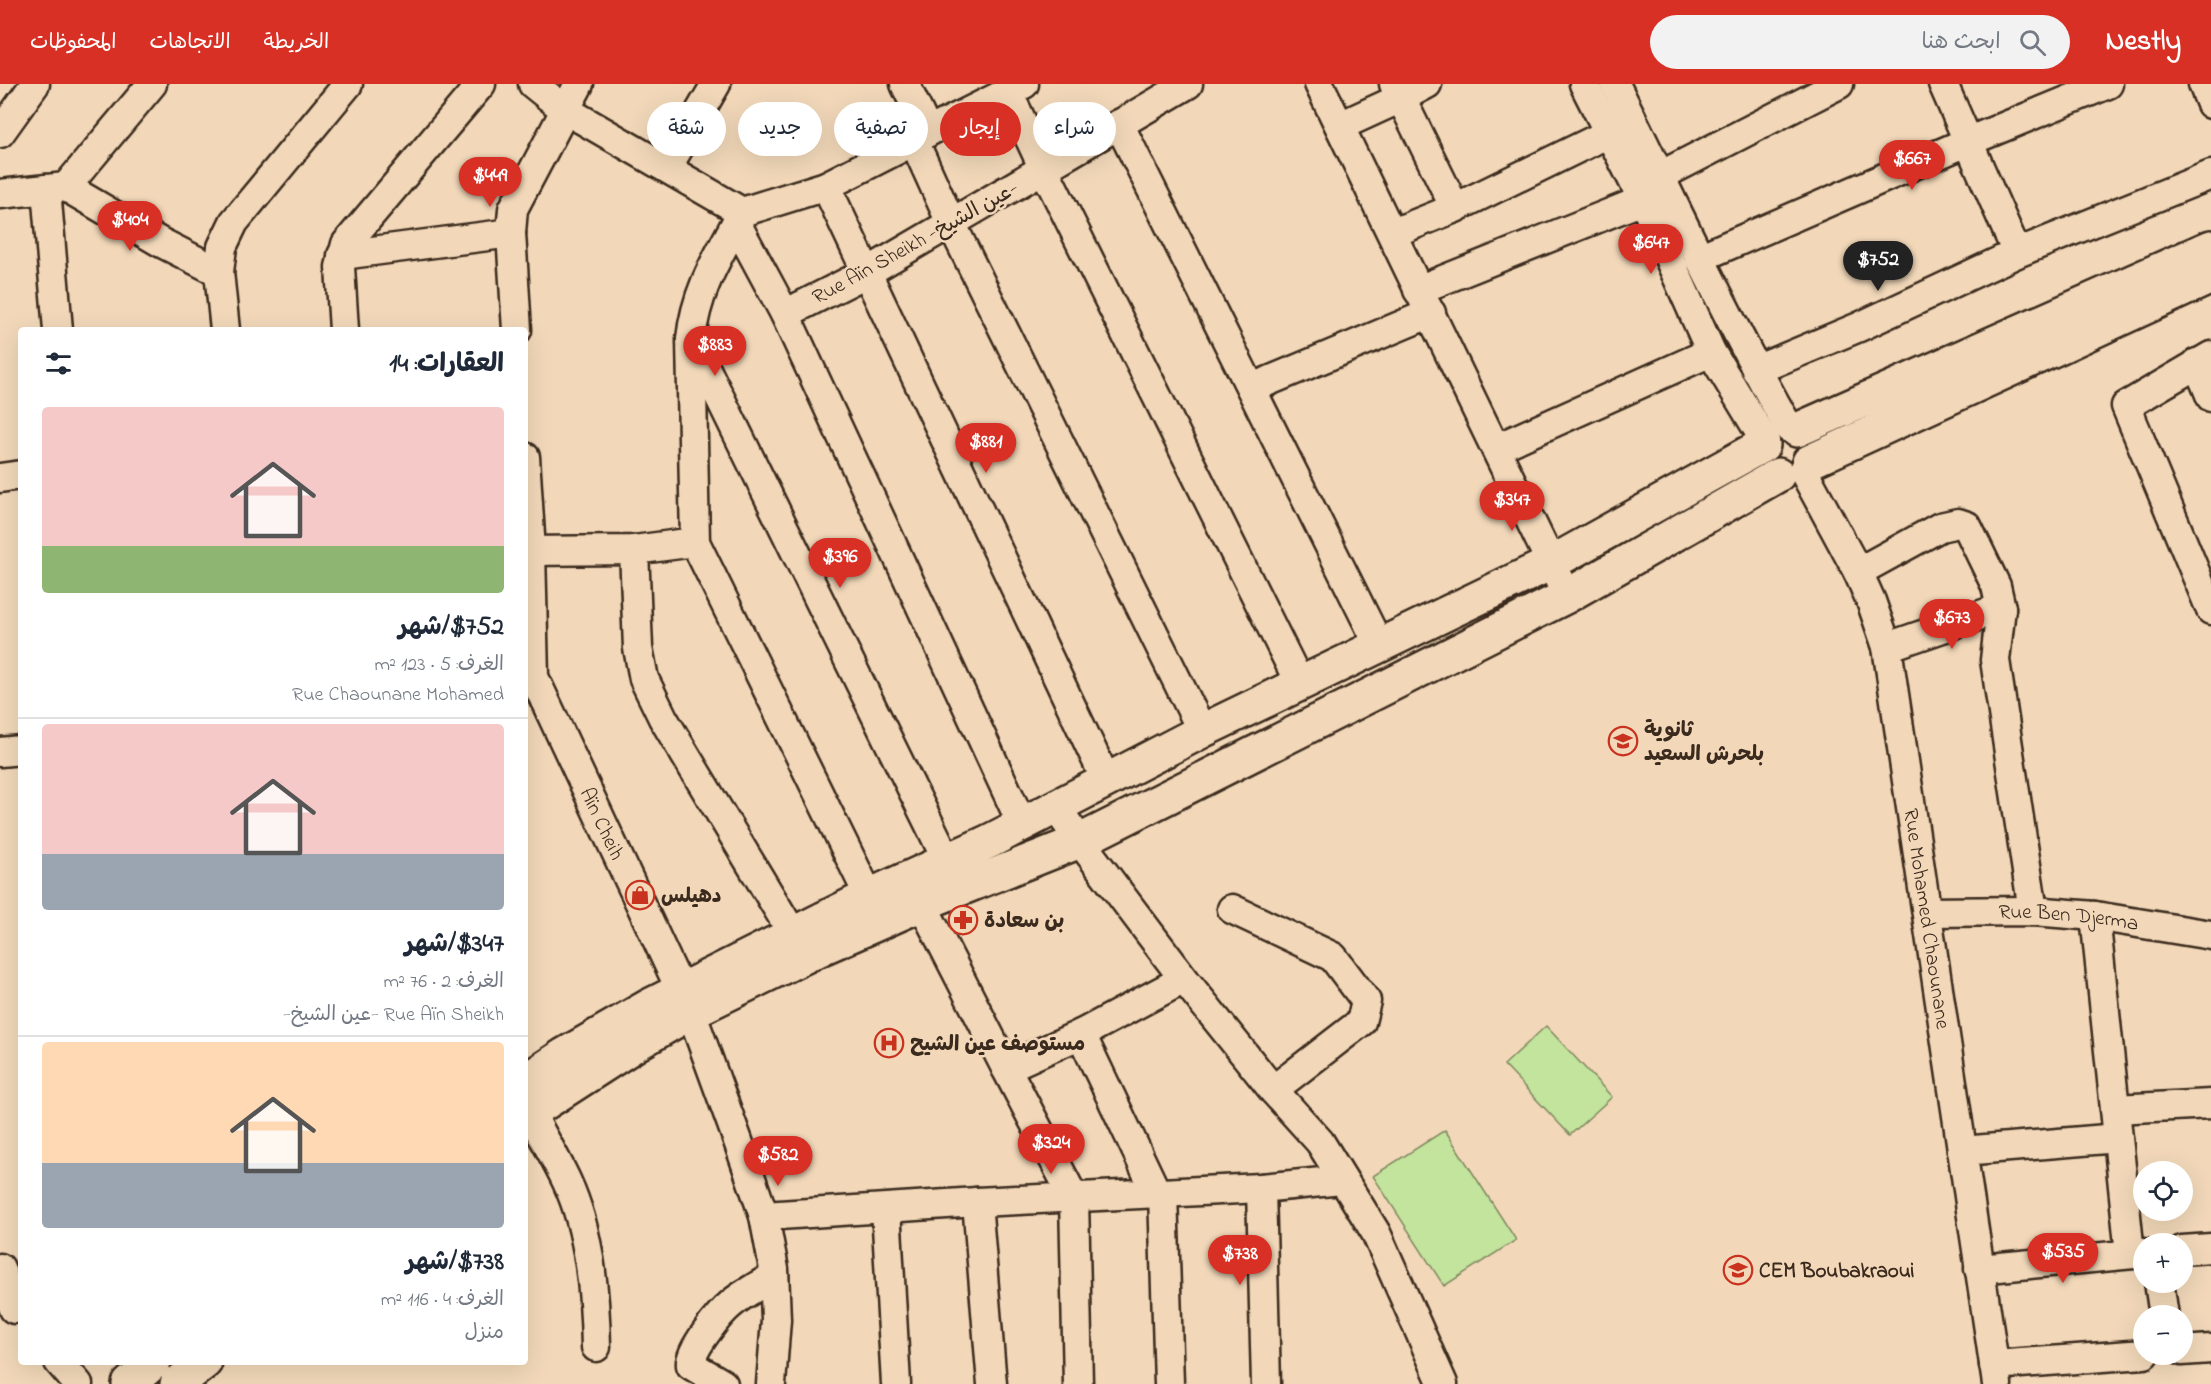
<!DOCTYPE html>
<html lang="ar">
<head>
<meta charset="utf-8">
<style>
  body { margin:0; font-family:"Indie Flower","Playpen Sans Arabic",sans-serif; background:#f2f2f3; color:#1f2937; direction:rtl; height:100vh; display:flex; flex-direction:column; font-size:22px; white-space:nowrap }
  * { box-sizing:border-box; margin:0 }
  p { font-size:20px; color:#747a83 }
  .icon { flex:none; width:33px; height:33px; fill:none; stroke:currentColor; stroke-width:2; stroke-linecap:round; stroke-linejoin:round }
  .map { position:relative; flex:1; overflow:hidden; direction:ltr }
  .details { position:absolute; left:18px; top:243px; width:510px; height:1038px; display:flex; flex-direction:column; background:#fff; border-radius:6px; box-shadow:0 6px 24px #0002; direction:rtl }
  .details>* { flex:none }
  .banner { position:absolute; left:546px; top:18px; width:570px; height:54px; direction:rtl; display:flex; gap:12px }
  .tools { position:absolute; left:2133px; top:1077px; display:grid; gap:12px }
  .tools a { display:grid; place-items:center; width:60px; height:60px; border-radius:50%; background:#fff; box-shadow:0 6px 24px #0002; font-size:30px }
  .price { position:absolute; translate:-50% -51px; padding:0 14px; border-radius:21px; background:#d93025; color:#fff; font-size:20px; line-height:39px; filter:drop-shadow(0 2px 3px #0008) }
  .price::after { content:''; position:absolute; left:50%; top:36px; width:18px; height:14px; margin-left:-9px; background:inherit; clip-path:polygon(0 0,100% 0,50% 100%) }
  .price.selected { background:#222; color:#fff }
  ul { padding:0; list-style:none }
  li { display:grid; align-content:center; gap:12px; height:318px; padding:0 24px }
  li+li { border-top:2px solid #e0e1e3 }
  li span { display:grid; place-items:center; height:186px; border-radius:6px; color:#555 }
  li>.icon { margin-inline-start:auto }
  span .icon { width:108px; height:108px; fill:#fffc; stroke-width:1 }
  li b { font-size:26px }
  h2 { display:flex; justify-content:space-between; align-items:center; height:72px; padding:0 24px; font-size:26px }
  .chip { padding:0 21px; border-radius:27px; background:#fff; box-shadow:0 6px 24px #0002; font-size:21px; line-height:54px }
  .chip.selected { background:#d93025; color:#fff }
  header { display:flex; align-items:center; gap:36px; box-sizing:border-box; height:84px; padding:0 30px; background:#d93025; color:#fff }
  header strong { font-size:28px }
  nav { display:flex; gap:33px; margin-inline-start:auto; font-size:21px }
  .search { width:420px; height:54px; background:#f2f2f3; display:flex; align-items:center; gap:15px; box-sizing:border-box; padding:0 21px; border-radius:33px; color:#747a83; font-size:22px }
  .map>svg:first-child { display:block }
  .green { fill:#c3e49d; stroke:#7f875e; stroke-width:1.5 }
  .lines { fill:none; stroke-linecap:round; stroke-linejoin:round }
  .minor-casing { stroke:#3b2a1e; stroke-width:33 }
  .major-casing { stroke:#3b2a1e; stroke-width:38 }
  .minor { stroke:#f2d8b9; stroke-width:28 }
  .major { stroke:#f2d8b9; stroke-width:33 }
  .labels { text-anchor:middle; stroke-width:5; stroke-linejoin:round; paint-order:stroke }
  .street-label { font-size:21px; fill:#3b2a1e; stroke:#f2d8b9 }
  .poi-label { font-size:21px; font-weight:bold; fill:#3b2a1e; stroke:#f2d8b9; text-anchor:start }
</style>
</head>
<body>
<header>
<strong>Nestly</strong>
<div class="search"><svg class="icon" aria-label="search" viewBox="0 0 24 24"><circle cx="10" cy="10" r="6"/><path d="M15 15l6 6"/></svg>ابحث هنا</div>
<nav><a>الخريطة</a><a>الاتجاهات</a><a>المحفوظات</a></nav>
</header>
<div class="map">
<svg width="2211" height="1300" viewBox="0 0 2211 1300">
  <rect width="100%" height="100%" fill="#f2d8b9"/>
  <filter id="ink" filterUnits="userSpaceOnUse"><feTurbulence type="fractalNoise" baseFrequency=".0167" numOctaves="2"/><feDisplacementMap in="SourceGraphic" scale="12" xChannelSelector="R" yChannelSelector="G"/><feConvolveMatrix kernelMatrix="1 2 1 2 8 2 1 2 1" color-interpolation-filters="sRGB"/></filter>
  <g filter="url(#ink)">
    <path class="green" d="M1546 942 1612 1013 1570 1051 1504 981Z
      M1445 1046 1516 1156 1444 1202 1373 1092Z"/>
    <g class="lines">
      <g class="minor-casing">
        <g id="minor">
          <path d="M533 0 564 25 742 128 826 102 914 57 928 48 1024 0"/>
          <path d="M905 0 928 48"/>
          <path d="M1319 0 1567 512"/>
          <path d="M1394 0 1455 124"/>
          <path d="M1584 0 1643 116 1711 268 1765 357"/>
          <path d="M1615 0C1672 115 1725 232 1789 344"/>
          <path d="M1943 0 2017 169"/>
          <path d="M2203 0 2211 20"/>
          <path d="M1008 8 1044 85 1300 600"/>
          <path d="M1119 40 1380 563"/>
          <path d="M1340 42 1401 14 1427 0"/>
          <path d="M0 49 35 0"/>
          <path d="M914 57 951 139 1202 647"/>
          <path d="M667 84 716 0"/>
          <path d="M1660 92 1839 0"/>
          <path d="M826 102 1106 696"/>
          <path d="M66 103 152 0"/>
          <path d="M46 105 58 246"/>
          <path d="M0 110 66 103 160 158 219 188"/>
          <path d="M742 128C719 171 696 206 691 255L695 458 869 812"/>
          <path d="M736 139 785 230 1022 740"/>
          <path d="M1393 149 1455 124 1609 49"/>
          <path d="M342 171 511 149"/>
          <path d="M1699 174 1967 58 2108 0"/>
          <path d="M1418 206 1643 116"/>
          <path d="M785 230 866 189 1188 0"/>
          <path d="M225 246 219 188 222 163 234 138 348 0"/>
          <path d="M344 246 340 183 346 160 481 0"/>
          <path d="M517 246 511 149 513 125 579 0"/>
          <path d="M695 263 947 776"/>
          <path d="M2211 272 2126 322 2211 526"/>
          <path d="M2197 279 2211 313"/>
          <path d="M1756 286 1859 243 2017 169 2211 91"/>
          <path d="M1252 304 1431 229"/>
          <path d="M1497 364 1711 268"/>
          <path id="s1" d="M525 373 531 467 534 593 691 928 738 1057 764 1132 774 1185 776 1236 771 1300"/>
          <path id="s2" d="M1803 386 1858 488 1871 517 1887 563 1997 1300"/>
          <path d="M0 394 21 391"/>
          <path d="M634 466 638 564 644 595 663 634 793 850"/>
          <path d="M525 467 634 466 695 458"/>
          <path d="M1858 488 1940 443 1958 439 1967 442 1996 502 2001 524 1995 576 2033 827"/>
          <path d="M1887 563 2001 524"/>
          <path d="M0 668 21 666"/>
          <path d="M1055 722 1080 757 1184 895 1273 1006 1320 1058 1376 1149 1443 1300"/>
          <path d="M922 820 1006 984 1081 950 1184 895"/>
          <path d="M1232 825 1333 873 1366 917 1361 938 1273 1006"/>
          <path id="s3" d="M1927 828 2033 827 2095 832 2211 851"/>
          <path d="M2095 832 2130 1170"/>
          <path d="M1081 950 1157 1110"/>
          <path d="M1006 984 1074 1114 1078 1300"/>
          <path d="M2115 1025 2211 1020"/>
          <path d="M530 1028C542 1052 556 1074 567 1098 590 1148 595 1209 596 1263"/>
          <path d="M1962 1067 2118 1054"/>
          <path d="M1261 1104 1266 1300"/>
          <path d="M1163 1109 1169 1300"/>
          <path d="M977 1118 992 1300"/>
          <path d="M886 1125 896 1300"/>
          <path d="M764 1132 977 1118 1261 1104 1342 1096"/>
          <path d="M2182 1166 2211 1164"/>
          <path d="M0 1184 14 1225"/>
          <path d="M1979 1185 2144 1169"/>
          <path d="M2159 1198 2164 1232"/>
          <path d="M2182 1267 2211 1265"/>
          <path d="M59 1278 78 1300"/>
          <path d="M1994 1281 2144 1270"/>
          <path d="M723 1300 691 1281C688 1268 720 1229 731 1220 744 1209 760 1201 774 1192"/>
        </g>
      </g>
      <g class="major-casing">
        <path id="major" d="M1797 346 2211 163
          M1809 378 2211 193
          M525 997 564 971 649 922 869 812 990 757 1202 647 1553 478 1763 361
          M525 1032 638 959 691 928 824 863 922 820 1080 757 1567 512 1778 391
          M129 1300 154 1278
          M177 1300 205 1278"/>
      </g>
      <use href="#minor" class="minor"/>
      <use href="#major" class="major"/>
    </g>
  </g>
  <defs>
    <g id="school-ring" transform="scale(1.5)"><circle r="9.5" fill="#f2d8b9" stroke="#c8321e" stroke-width="1.5"/><path d="M0-5L7-2L0 1L-7-2ZM-4 1L0 2.5L4 1V4Q0 6-4 4Z" fill="#c8321e"/></g>
    <g id="shop-ring" transform="scale(1.5)"><circle r="9.5" fill="#f2d8b9" stroke="#c8321e" stroke-width="1.5"/><path d="M-5-2.5h2.3a2.7 3.5 0 0 1 5.4 0H5L5.5 6h-11ZM-1.5-2.5h3a1.5 2.3 0 0 0-3 0Z" fill="#c8321e"/></g>
    <g id="pharmacy-ring" transform="scale(1.5)"><circle r="9.5" fill="#f2d8b9" stroke="#c8321e" stroke-width="1.5"/><path d="M-2-6h4v4h4v4h-4v4h-4v-4h-4v-4h4Z" fill="#c8321e"/></g>
    <g id="hospital-ring" transform="scale(1.5)"><circle r="9.5" fill="#f2d8b9" stroke="#c8321e" stroke-width="1.5"/><path d="M-5-5h3v3.5h4V-5h3V5h-3V1.5h-4V5h-3Z" fill="#c8321e"/></g>
  </defs>
  <g fill-rule="evenodd">
    <use href="#school-ring" x="1623" y="657"/>
    <use href="#shop-ring" x="640" y="811"/>
    <use href="#pharmacy-ring" x="963" y="836"/>
    <use href="#hospital-ring" x="889" y="959"/>
    <use href="#school-ring" x="1738" y="1186"/>
  </g>
  <g class="labels">
    <g class="street-label">
      <text transform="translate(915 158) rotate(-29)" y="7">Rue Aïn Sheikh -عين الشيخ-</text>
      <text dy="7" stroke="none"><textPath href="#s1" startOffset="382">Aïn Cheih</textPath></text>
      <text dy="7" stroke="none"><textPath href="#s2" startOffset="471">Rue Mohamed Chaounane</textPath></text>
      <text dy="7" stroke="none"><textPath href="#s3" startOffset="142">Rue Ben Djerma</textPath></text>
    </g>
    <g class="poi-label">
      <text x="1644" y="652">ثانوية<tspan x="1644" dy="24">بلحرش السعيد</tspan></text>
      <text x="661" y="818">دهيلس</text>
      <text x="984" y="843">بن سعادة</text>
      <text x="910" y="966">مستوصف عين الشيح</text>
      <text x="1759" y="1193">CEM Boubakraoui</text>
    </g>
  </g>
</svg>
<div class="tools">
<a><svg class="icon" aria-label="locate" viewBox="0 0 24 24"><circle cx="12" cy="12" r="6"/><path d="M12 2v4M12 18v4M2 12h4M18 12h4"/></svg></a>
<a>+</a>
<a>−</a>
</div>
<b class="price" style="left:1912px;top:107px">$667</b>
<b class="price" style="left:490px;top:124px">$449</b>
<b class="price" style="left:130px;top:168px">$404</b>
<b class="price" style="left:1651px;top:191px">$647</b>
<b class="price selected" style="left:1878px;top:208px">$752</b>
<b class="price" style="left:715px;top:293px">$883</b>
<b class="price" style="left:986px;top:390px">$881</b>
<b class="price" style="left:1512px;top:448px">$347</b>
<b class="price" style="left:840px;top:505px">$396</b>
<b class="price" style="left:1952px;top:566px">$673</b>
<b class="price" style="left:1051px;top:1091px">$324</b>
<b class="price" style="left:778px;top:1103px">$582</b>
<b class="price" style="left:2063px;top:1200px">$535</b>
<b class="price" style="left:1240px;top:1202px">$738</b>
<div class="banner">
<a class="chip">شراء</a>
<a class="chip selected">إيجار</a>
<a class="chip">تصفية</a>
<a class="chip">جديد</a>
<a class="chip">شقة</a>
</div>
<section class="details">
<h2>العقارات: 14<svg class="icon" aria-label="filters" viewBox="0 0 24 24"><path d="M4 7h16M4 17h16"/><circle cx="9" cy="7" r="2"/><circle cx="15" cy="17" r="2"/></svg></h2>
<ul>
<li><span style="background:linear-gradient(#f6c9c9 75%,#8fb573 0)"><svg class="icon" aria-label="home" viewBox="0 0 24 24"><path d="M3 11l9-7 9 7M6 9v11h12V9"/></svg></span><div><b>$752/شهر</b><p>الغرف: 5 · 123 m²</p><p>Rue Chaounane Mohamed</p></div></li>
<li><span style="background:linear-gradient(#f6c9c9 70%,#9aa5b1 0)"><svg class="icon" aria-label="home" viewBox="0 0 24 24"><path d="M3 11l9-7 9 7M6 9v11h12V9"/></svg></span><div><b>$347/شهر</b><p>الغرف: 2 · 76 m²</p><p>Rue Aïn Sheikh -عين الشيخ-</p></div></li>
<li><span style="background:linear-gradient(#ffd9b3 65%,#9aa5b1 0)"><svg class="icon" aria-label="home" viewBox="0 0 24 24"><path d="M3 11l9-7 9 7M6 9v11h12V9"/></svg></span><div><b>$738/شهر</b><p>الغرف: 4 · 116 m²</p><p>منزل</p></div></li>
</ul>
</section>
</div>
</body>
</html>
